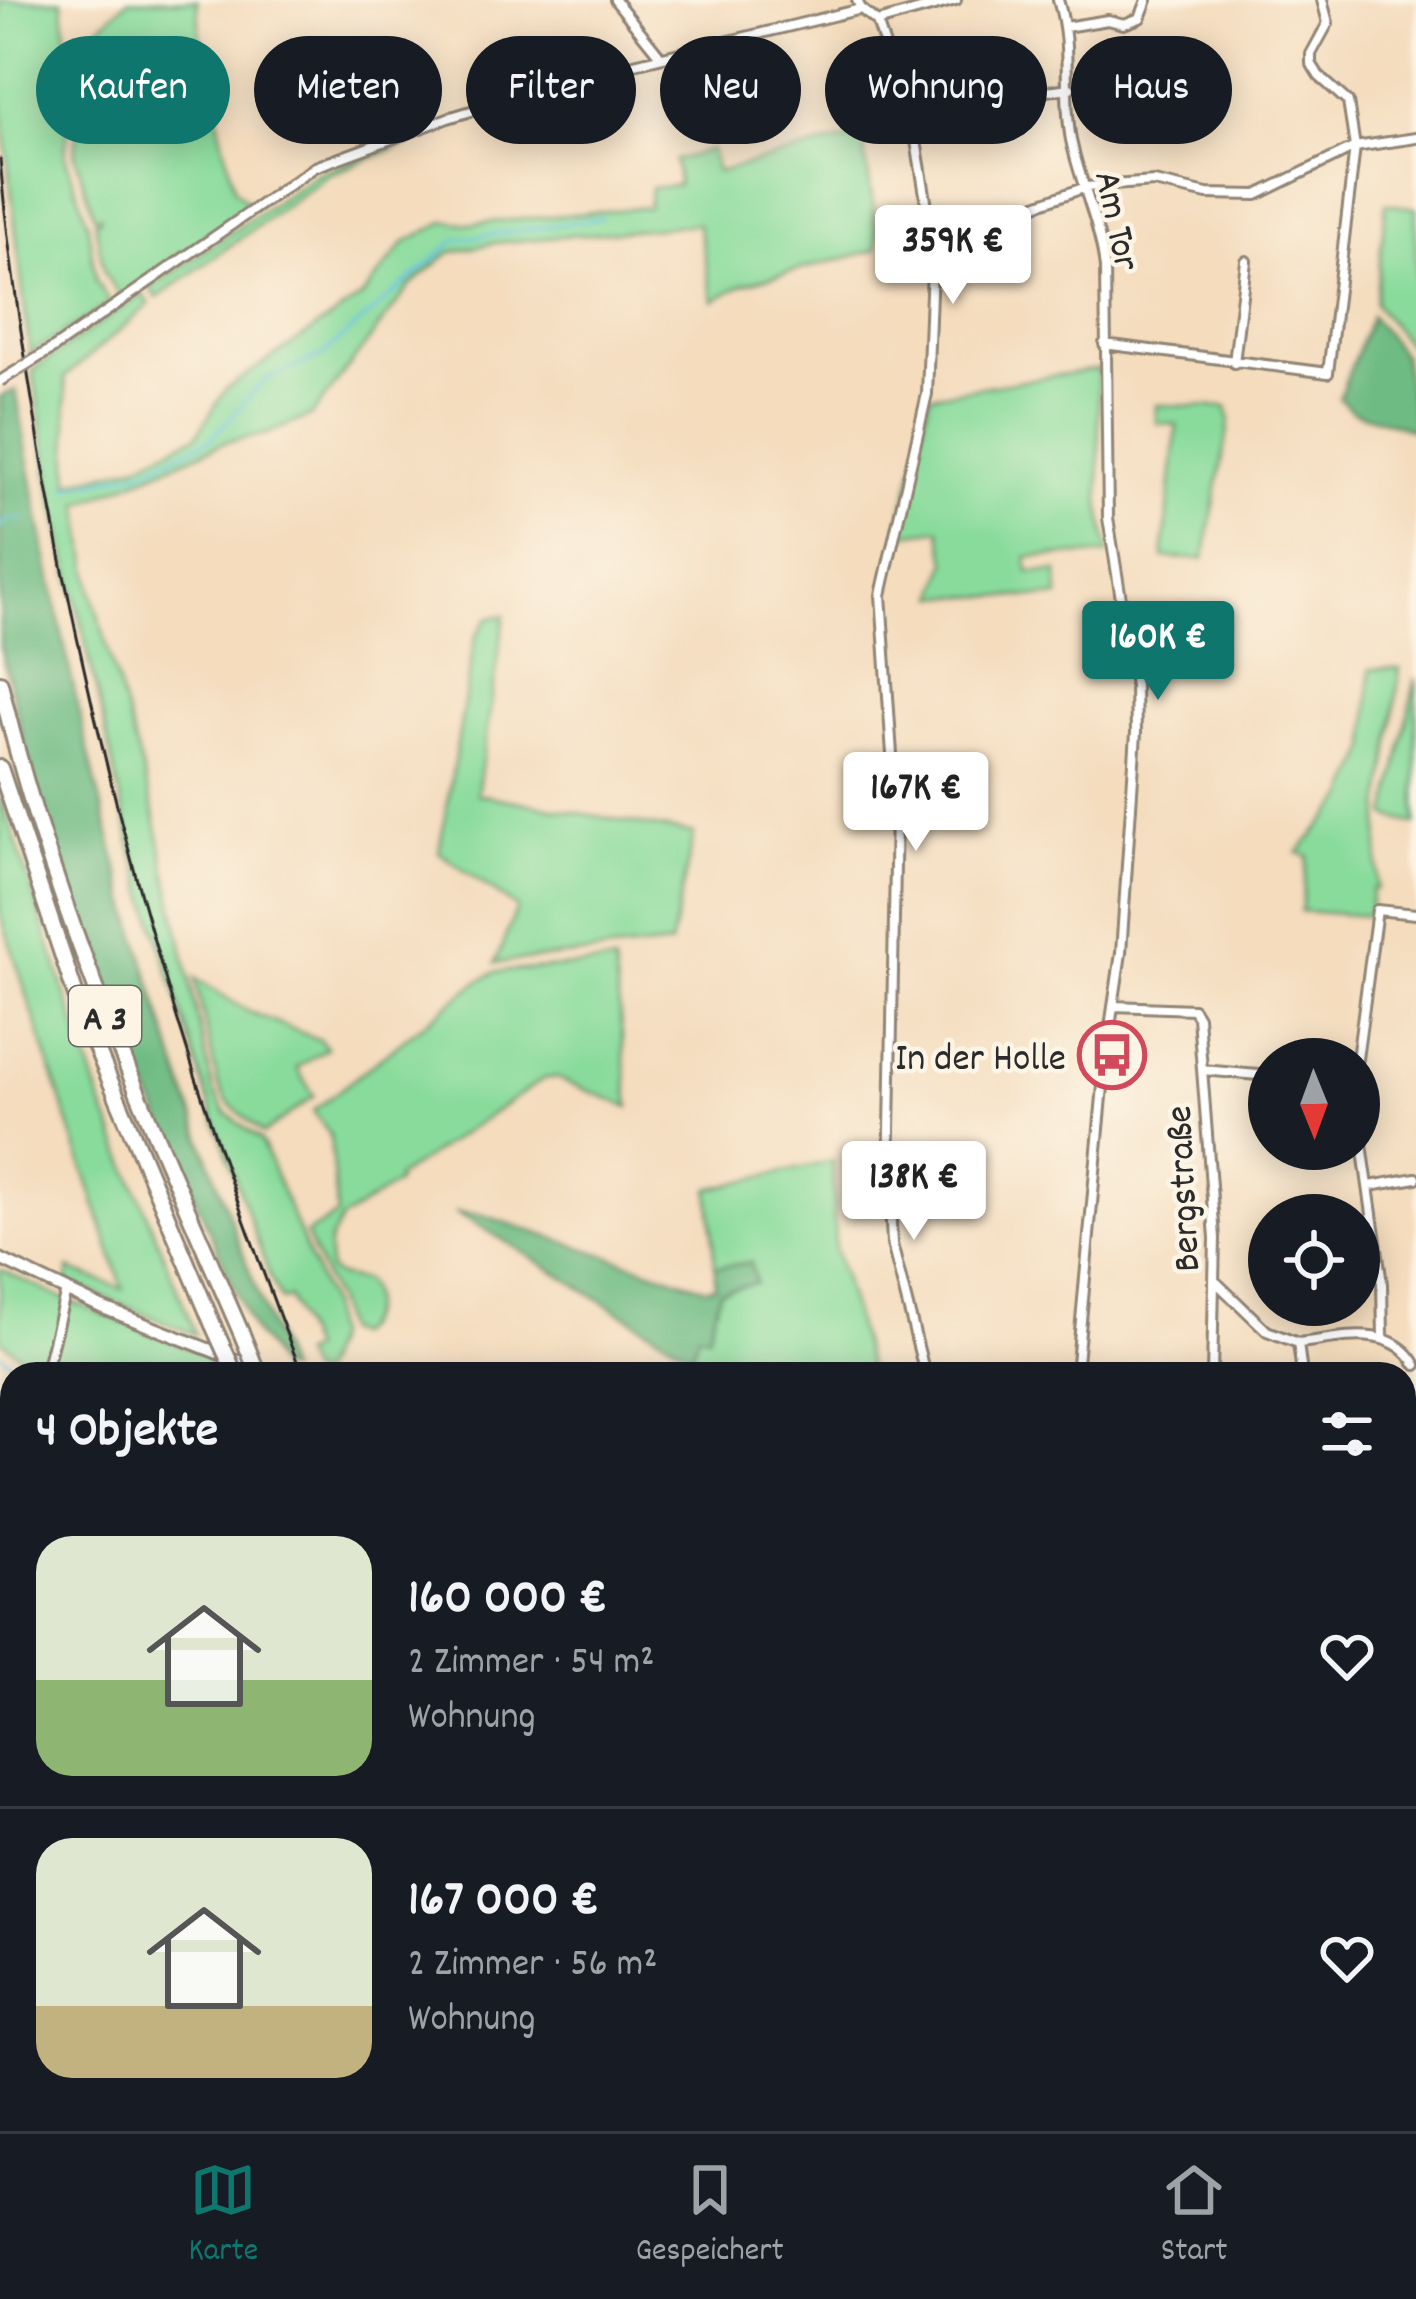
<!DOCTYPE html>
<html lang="de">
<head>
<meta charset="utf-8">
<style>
  body { margin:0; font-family:Dekko,sans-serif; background:#20242c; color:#f1f3f6; height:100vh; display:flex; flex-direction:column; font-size:45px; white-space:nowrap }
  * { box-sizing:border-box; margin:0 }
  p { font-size:39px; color:#9ea1a6 }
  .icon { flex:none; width:66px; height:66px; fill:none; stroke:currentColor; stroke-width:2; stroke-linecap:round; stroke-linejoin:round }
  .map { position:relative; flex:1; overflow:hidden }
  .details { position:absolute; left:0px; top:1362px; width:1416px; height:771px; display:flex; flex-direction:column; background:#171b24; border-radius:36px 36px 0 0; box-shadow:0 6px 30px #0003 }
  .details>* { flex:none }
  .guide { position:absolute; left:36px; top:36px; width:1344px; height:108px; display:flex; gap:24px }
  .needle { width:78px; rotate:179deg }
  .fabs { position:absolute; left:1248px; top:1038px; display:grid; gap:24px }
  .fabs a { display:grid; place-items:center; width:132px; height:132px; border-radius:50%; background:#171b24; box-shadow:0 6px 30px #0003; font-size:60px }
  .price { position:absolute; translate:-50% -102px; padding:0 27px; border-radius:12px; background:#fff; color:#222; font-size:39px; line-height:78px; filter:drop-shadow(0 3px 6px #0008) }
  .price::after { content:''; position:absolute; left:50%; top:72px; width:36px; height:27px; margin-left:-18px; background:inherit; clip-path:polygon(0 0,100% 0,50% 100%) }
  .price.active { background:#0f766e; color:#fff }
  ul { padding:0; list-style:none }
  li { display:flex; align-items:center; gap:36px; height:300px; padding:0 36px }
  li+li { border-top:3px solid #363941 }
  li span { display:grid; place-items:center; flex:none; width:336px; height:240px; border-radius:36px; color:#555 }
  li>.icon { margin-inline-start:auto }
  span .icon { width:144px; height:144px; fill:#fffc; stroke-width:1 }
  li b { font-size:51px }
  h2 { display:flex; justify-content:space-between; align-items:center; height:144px; padding:0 36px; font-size:51px }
  .tag { padding:0 42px; border-radius:54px; background:#171b24; box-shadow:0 6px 30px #0003; font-size:42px; line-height:108px }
  .tag.active { background:#0f766e; color:#fff }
  .tab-bar { display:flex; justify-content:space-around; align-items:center; height:168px; border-top:3px solid #363941; background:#171b24; font-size:33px; color:#9ea1a6 }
  .tab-bar a { display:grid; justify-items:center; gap:6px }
  .tab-bar .active { color:#0f766e }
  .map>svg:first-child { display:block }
  .green { fill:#89db9b; stroke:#5a8363; stroke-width:3 }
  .forest { fill:#6ebb83; stroke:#4c7357; stroke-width:3 }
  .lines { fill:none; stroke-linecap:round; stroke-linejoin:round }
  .stream { stroke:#62c0e0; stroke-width:3 }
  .street-casing { stroke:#908474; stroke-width:14 }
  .secondary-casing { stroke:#908474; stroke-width:16 }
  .highway-casing { stroke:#908474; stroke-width:20 }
  .street { stroke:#fff; stroke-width:8 }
  .secondary { stroke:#fff; stroke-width:10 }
  .highway { stroke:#fff; stroke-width:14 }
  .rail { stroke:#2b2b2b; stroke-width:3 }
  .street-bridge-casing { stroke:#908474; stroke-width:14; stroke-linecap:butt }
  .highway-bridge-casing { stroke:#908474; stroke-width:20; stroke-linecap:butt }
  .street-bridge { stroke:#fff; stroke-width:8 }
  .highway-bridge { stroke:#fff; stroke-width:14 }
  .labels { text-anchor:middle; stroke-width:9; stroke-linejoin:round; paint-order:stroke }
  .shield { fill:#fcf5e5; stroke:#6a6863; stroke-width:3 }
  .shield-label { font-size:36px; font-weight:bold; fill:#2b2b2b }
  .street-label { font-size:39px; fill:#2b2b2b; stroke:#fcf5e5 }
  .poi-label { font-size:39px; fill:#2b2b2b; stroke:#fcf5e5; text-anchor:end }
</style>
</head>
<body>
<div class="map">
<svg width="1416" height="2131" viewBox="0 0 1416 2131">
  <rect width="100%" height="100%" fill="#fcf5e5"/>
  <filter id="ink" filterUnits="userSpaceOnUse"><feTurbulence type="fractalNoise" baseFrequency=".00833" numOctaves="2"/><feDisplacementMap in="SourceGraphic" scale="24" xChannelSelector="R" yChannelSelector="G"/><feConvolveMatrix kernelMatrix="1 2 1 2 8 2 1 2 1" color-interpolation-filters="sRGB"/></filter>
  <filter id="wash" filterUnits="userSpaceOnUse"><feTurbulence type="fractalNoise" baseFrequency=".004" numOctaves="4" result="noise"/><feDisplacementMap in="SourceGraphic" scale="48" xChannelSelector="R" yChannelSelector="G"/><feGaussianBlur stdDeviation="2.7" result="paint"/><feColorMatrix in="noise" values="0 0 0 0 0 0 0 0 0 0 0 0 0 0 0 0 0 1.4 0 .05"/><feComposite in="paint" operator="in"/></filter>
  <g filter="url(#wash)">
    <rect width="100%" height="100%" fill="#f4dcbd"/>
    <path class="green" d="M0 0H62L72 82 65 156 87 220 96 281 110 303 30 354 0 93Z
      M128 0H197L202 53 235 190 251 206 120 297 104 273 95 222 100 220V215L95 218 75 155 81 90 76 48Z
      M862 135 878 236 876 250 744 284 713 301 698 224 494 243 449 253 411 285 312 415 267 434 226 442 80 504 92 593 153 808 213 1090 225 1112 261 1141 329 1305 333 1338 319 1374H309L301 1355 310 1350 289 1298 281 1300 270 1277 209 1103 132 849 52 493 33 370 142 294 150 304 65 377 70 483 134 466 197 435 226 389 362 297 405 242 446 221 471 224 648 207 651 188 678 185 675 160 711 150 717 172Z
      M405 140 407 144 330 174 157 298 150 288 318 173Z
      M1386 204 1416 208V347L1407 344 1375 304Z
      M1098 369 1100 505 1109 554 1027 557 1029 572H1058L1059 597 937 596 947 561 940 529 898 535 930 395Z
      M1156 405 1227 407 1230 419 1204 559 1163 558 1177 425 1156 423Z
      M505 615 477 794 694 834 670 945 495 963 517 908 439 852 475 638 488 618Z
      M1370 669H1400L1381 809 1377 889H1372L1368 916 1301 911 1308 856 1298 853 1346 798 1368 748Z
      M1416 678V824L1387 816Z
      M0 793 100 1099 196 1335 67 1282 69 1269 123 1289 0 913Z
      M614 963 630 1107 556 1078H545L397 1177V1183L341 1220 329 1242V1270L338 1276 364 1281C377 1298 371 1323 354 1335L343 1331 337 1306 306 1234 337 1215 330 1135 313 1111 477 982 496 972Z
      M195 978 247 1011 320 1040 327 1048 297 1068 314 1096 263 1134 227 1101 218 1084Z
      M833 1161 835 1248 870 1374H819L818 1369 685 1374 698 1332 708 1334 719 1291 750 1263 715 1267 709 1189Z
      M0 1269 57 1296 204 1354 213 1374H46L0 1340Z
      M0 1531 12 1543V1835L0 1798V1690L6 1684 0 1680Z
      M12 1859V2113L0 2123V1863Z
      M117 2121H487L491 2131H125Z
      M731 2121H990L988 2131H735Z"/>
    <path class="forest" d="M1371 316 1403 356 1416 431 1352 411 1339 398Z
      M16 390C43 546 73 701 114 853 160 1029 222 1201 287 1371L277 1368 268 1349 254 1333 146 1085 115 1024 52 855 0 646V397Z
      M455 1212 483 1215 705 1288 715 1286V1267L750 1263 756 1283 720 1291 708 1335 698 1333 692 1354C611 1310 536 1257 455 1212Z"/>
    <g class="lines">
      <path class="stream" d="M66 488 142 471 211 439 265 380 320 357 456 240 602 218
        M0 527 6 520 23 518
        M0 1354 28 1374
        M0 1855 12 1851
        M1028 2121 1032 2131
        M847 2131 861 2121
        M1393 2131 1416 2113"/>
    </g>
  </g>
  <g filter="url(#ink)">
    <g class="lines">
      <g class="street-casing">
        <path id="street" d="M615 0 660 56
          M857 0 861 9 877 22
          M1058 0C1073 47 1062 93 1071 140 1080 183 1100 223 1105 268L1108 518 1135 686 1136 733 1121 953 1106 1054 1076 1374
          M877 22 915 135 933 242 927 394 881 595 896 812 889 1182 892 1244 925 1374
          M877 22 956 0
          M1065 27 1108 20 1124 24 1140 18 1147 0
          M915 135 1031 93 1070 88
          M933 242 1086 187 1154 182 1207 194 1257 195 1355 147 1416 138
          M1104 344 1328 373 1355 147 1348 102 1319 76 1311 63V54L1328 23 1322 0
          M55 347 315 167 448 118 597 73 861 9
          M1234 363 1246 261
          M1114 1006 1193 1009 1198 1017 1215 1238 1212 1374
          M1357 1059 1377 910 1416 914
          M1203 1070 1269 1076
          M1359 1123 1382 1284 1383 1337
          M1370 1186 1416 1178
          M1217 1283 1267 1331 1298 1343 1302 1374
          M1298 1343C1339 1339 1391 1322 1416 1365
          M45 1374 66 1291
          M1404 1429 1416 1423
          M0 1448 12 1445
          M1404 1513 1416 1517
          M1404 1628 1416 1629
          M1404 1699 1416 1701
          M1404 1825 1411 1954 1407 1964
          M0 2005 12 2025
          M95 2121 104 2131
          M997 2131 1000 2121
          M1223 2131 1227 2121"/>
      </g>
      <g class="secondary-casing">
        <path id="secondary" d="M0 1259 101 1307 271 1374
          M1404 1487 1416 1492"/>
      </g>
      <g class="highway-casing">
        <path id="highway" d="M0 683C53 911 150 1123 243 1337
          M0 768 82 1014 213 1325
          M557 2121 561 2131
          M581 2121 586 2131"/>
      </g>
      <use href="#street" class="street"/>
      <use href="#secondary" class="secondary"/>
      <use href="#highway" class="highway"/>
      <path class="rail" d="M0 159C8 256 24 352 40 448 95 765 184 1075 302 1374
        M614 2121 619 2131"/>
      <g class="street-bridge-casing">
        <path id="street-bridge" d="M0 381 55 347"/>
      </g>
      <g class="highway-bridge-casing">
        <path id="highway-bridge" d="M213 1325 235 1374
          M243 1337 258 1374"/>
      </g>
      <use href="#street-bridge" class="street-bridge"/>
      <use href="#highway-bridge" class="highway-bridge"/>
    </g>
  </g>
  <defs>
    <g id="bus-ring" transform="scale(3.45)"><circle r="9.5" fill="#fcf5e5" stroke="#d1495b" stroke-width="1.5"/><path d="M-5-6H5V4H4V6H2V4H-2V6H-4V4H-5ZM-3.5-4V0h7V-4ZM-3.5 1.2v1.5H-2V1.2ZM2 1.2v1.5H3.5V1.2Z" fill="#d1495b"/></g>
  </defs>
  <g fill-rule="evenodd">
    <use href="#bus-ring" x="1112" y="1055"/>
  </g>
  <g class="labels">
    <rect class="shield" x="69" y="986" width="72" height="60" rx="9"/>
    <g class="shield-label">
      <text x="105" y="1029">A 3</text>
    </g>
    <g class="street-label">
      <text transform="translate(1120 220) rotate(78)" y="14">Am Tor</text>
      <text transform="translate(1180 1189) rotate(-93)" y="14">Bergstraße</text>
    </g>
    <g class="poi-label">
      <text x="1066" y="1069">In der Holle</text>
    </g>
  </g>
</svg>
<div class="fabs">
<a><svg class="needle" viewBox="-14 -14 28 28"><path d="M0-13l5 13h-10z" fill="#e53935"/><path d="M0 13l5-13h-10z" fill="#9ea1a6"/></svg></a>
<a><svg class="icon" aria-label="locate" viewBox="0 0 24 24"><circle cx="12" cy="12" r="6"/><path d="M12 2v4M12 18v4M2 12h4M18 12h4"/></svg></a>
</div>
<b class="price" style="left:953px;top:307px">359K €</b>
<b class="price active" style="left:1158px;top:703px">160K €</b>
<b class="price" style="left:916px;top:854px">167K €</b>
<b class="price" style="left:914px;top:1243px">138K €</b>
<div class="guide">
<a class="tag active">Kaufen</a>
<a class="tag">Mieten</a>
<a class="tag">Filter</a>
<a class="tag">Neu</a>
<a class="tag">Wohnung</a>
<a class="tag">Haus</a>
</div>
<section class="details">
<h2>4 Objekte<svg class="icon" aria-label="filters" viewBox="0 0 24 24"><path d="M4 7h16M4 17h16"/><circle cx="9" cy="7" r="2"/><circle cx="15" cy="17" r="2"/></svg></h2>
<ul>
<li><span style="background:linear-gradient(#dfe7d0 60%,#8fb573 0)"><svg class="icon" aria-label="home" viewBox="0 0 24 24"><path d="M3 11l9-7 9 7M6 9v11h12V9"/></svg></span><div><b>160 000 €</b><p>2 Zimmer · 54 m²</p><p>Wohnung</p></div><svg class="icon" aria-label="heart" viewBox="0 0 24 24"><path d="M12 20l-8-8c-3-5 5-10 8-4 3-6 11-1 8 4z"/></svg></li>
<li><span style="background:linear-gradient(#dfe7d0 70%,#c2b280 0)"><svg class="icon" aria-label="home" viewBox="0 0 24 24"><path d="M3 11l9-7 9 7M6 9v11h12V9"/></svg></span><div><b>167 000 €</b><p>2 Zimmer · 56 m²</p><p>Wohnung</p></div><svg class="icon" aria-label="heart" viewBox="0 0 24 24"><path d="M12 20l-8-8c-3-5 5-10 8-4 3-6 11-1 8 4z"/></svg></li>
</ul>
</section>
</div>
<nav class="tab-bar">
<a class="active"><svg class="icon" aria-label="map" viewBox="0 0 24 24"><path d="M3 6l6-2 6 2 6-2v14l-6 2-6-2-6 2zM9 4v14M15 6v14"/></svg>Karte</a>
<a><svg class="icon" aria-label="saved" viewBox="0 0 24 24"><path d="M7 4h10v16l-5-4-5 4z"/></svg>Gespeichert</a>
<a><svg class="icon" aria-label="home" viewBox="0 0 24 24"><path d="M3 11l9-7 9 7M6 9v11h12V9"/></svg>Start</a>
</nav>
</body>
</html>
